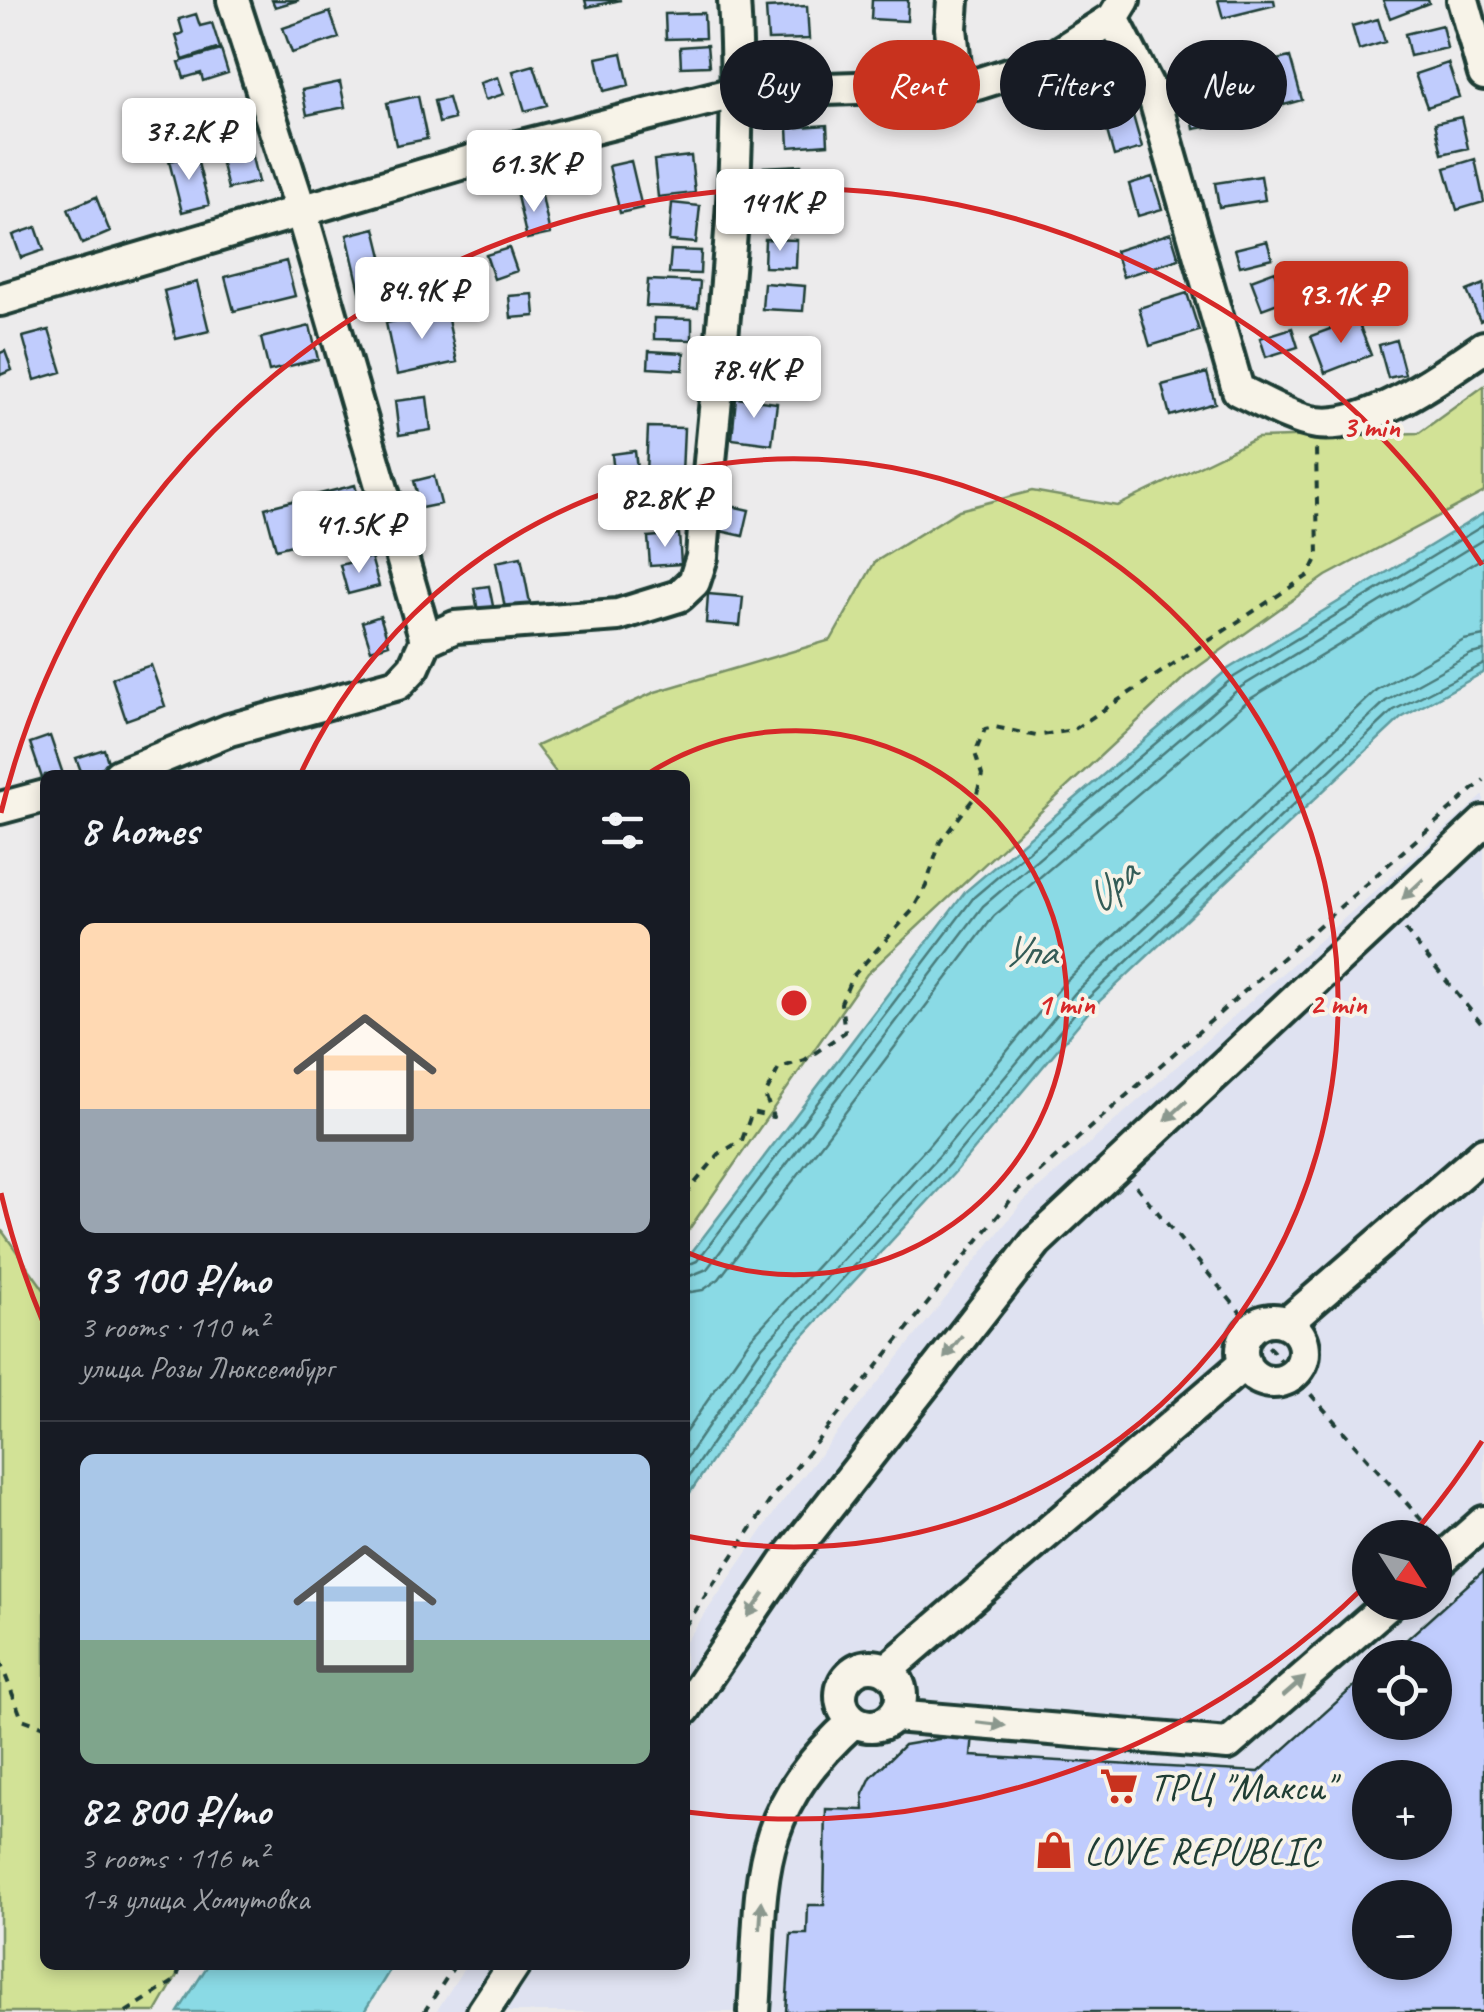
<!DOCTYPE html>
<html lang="en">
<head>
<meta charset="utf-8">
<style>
  body { margin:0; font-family:Caveat,sans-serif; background:#242831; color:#f1f3f6; height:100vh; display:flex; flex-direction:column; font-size:38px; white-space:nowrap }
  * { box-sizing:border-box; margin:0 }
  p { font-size:32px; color:#9ea1a6 }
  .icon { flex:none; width:55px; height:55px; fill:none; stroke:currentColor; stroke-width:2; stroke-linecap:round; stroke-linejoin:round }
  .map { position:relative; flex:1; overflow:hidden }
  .panel { position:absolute; left:40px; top:770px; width:650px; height:1200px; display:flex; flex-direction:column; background:#171b24; border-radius:15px; box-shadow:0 5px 15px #0003 }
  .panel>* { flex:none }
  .hud { position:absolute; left:720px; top:40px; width:612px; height:90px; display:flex; gap:20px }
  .needle { width:65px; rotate:126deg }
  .tools { position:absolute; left:1352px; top:1520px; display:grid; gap:20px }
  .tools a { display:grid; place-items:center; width:100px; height:100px; border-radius:50%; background:#171b24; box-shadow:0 5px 15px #0003; font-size:50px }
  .price { position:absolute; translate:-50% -85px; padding:0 22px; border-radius:10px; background:#fff; color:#222; font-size:32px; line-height:65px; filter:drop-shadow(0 2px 5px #0008) }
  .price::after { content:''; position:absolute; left:50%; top:60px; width:30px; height:22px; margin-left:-15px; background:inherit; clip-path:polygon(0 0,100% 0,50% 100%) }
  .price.current { background:#c8321e; color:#fff }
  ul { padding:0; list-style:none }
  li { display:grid; align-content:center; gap:20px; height:530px; padding:0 40px }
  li+li { border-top:2px solid #363941 }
  li span { display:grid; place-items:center; height:310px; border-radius:15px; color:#555 }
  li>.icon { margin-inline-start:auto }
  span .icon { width:180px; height:180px; fill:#fffc; stroke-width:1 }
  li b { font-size:42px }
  h2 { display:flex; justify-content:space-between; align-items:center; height:120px; padding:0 40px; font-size:42px }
  .chip { padding:0 35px; border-radius:45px; background:#171b24; box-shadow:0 5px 15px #0003; font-size:35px; line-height:90px }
  .chip.current { background:#c8321e; color:#fff }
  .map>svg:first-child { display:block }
  .built { fill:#dfe2f1; fill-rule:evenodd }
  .green { fill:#d2e296; stroke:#789065; stroke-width:2.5 }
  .water { fill:#8adae5; stroke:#5f9b9e; stroke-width:2.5 }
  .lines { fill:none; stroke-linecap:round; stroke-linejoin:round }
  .shore { stroke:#4a7c7b; stroke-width:2.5 }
  .building { fill:#c0ccfd; stroke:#1f3d34; stroke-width:2.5; fill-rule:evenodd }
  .minor-casing { stroke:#1f3d34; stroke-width:38 }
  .path { stroke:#1f3d34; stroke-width:4; stroke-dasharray:8 8; stroke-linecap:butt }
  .minor { stroke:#f7f3e8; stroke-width:30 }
  .oneway { fill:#8b988e }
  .ring { fill:none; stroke:#d62828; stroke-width:5 }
  .labels { text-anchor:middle; stroke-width:8; stroke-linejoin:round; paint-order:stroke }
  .poi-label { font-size:40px; fill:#1f3d34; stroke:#f7f3e8; text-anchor:start }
  .water-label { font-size:42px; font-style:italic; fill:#345c57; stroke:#f7f3e8 }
  .centre { fill:#d62828; stroke:#f7f3e8; stroke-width:5 }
  .ring-label { font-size:30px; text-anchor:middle; font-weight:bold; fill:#d62828; stroke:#f7f3e8; stroke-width:8; stroke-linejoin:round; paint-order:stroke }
</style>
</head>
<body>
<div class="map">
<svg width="1484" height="2012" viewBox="0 0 1484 2012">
  <rect width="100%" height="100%" fill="#ecebec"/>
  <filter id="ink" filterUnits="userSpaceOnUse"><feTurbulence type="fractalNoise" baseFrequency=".01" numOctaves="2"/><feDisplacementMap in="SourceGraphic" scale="20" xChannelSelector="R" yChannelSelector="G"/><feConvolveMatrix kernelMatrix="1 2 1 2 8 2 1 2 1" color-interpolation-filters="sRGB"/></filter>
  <g filter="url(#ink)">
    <path class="built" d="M1484 795V2012H436L466 1965H685V1643L779 1506 1022 1203ZM1370 1538H1435V1602H1370ZM1370 1658H1435V1722H1370ZM1370 1778H1435V1842H1370ZM1370 1898H1435V1962H1370Z"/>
    <path class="green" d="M1484 386V492L1326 576 1188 674 867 974 685 1235V775H558L536 746 655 692 831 640 875 562 959 510 1032 491 1117 506 1257 438 1419 433Z
      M0 1228 45 1291V1965H183L156 2012H0Z"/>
    <path class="water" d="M1484 513V672L1401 718 1091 1009 956 1171 780 1361 685 1500V1261L966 891 1228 669Z
      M208 1965H393L364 2012H178Z"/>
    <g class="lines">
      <path class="shore" d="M685 1266 697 1261 974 897 1234 677 1484 525
        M685 1278 707 1269 983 906 1241 687 1484 539
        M685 1293 703 1290 719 1279 994 916 1250 699 1484 557
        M685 1433 751 1338 928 1146 1064 983 1376 690 1464 640 1484 636
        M685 1460 762 1347 939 1156 1075 993 1386 701 1471 654 1484 651
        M685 1482 772 1355 948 1165 1084 1002 1394 710 1484 664"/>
    </g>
    <path class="building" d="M272 0H299L275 7Z
      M585 0H621L587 7Z
      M872 0H908L907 21 871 19Z
      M1218 0H1274L1275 5 1223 18Z
      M1383 0H1428L1429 3 1390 18Z
      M807 6 809 39 768 40 766 8Z
      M330 12 339 38 292 53 283 28Z
      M704 13 705 38 666 39 665 14Z
      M196 14 200 26 212 23 220 48 183 60 176 36 183 33 179 19Z
      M1378 19 1385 42 1359 50 1352 26Z
      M1442 25 1447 48 1410 56 1405 34Z
      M707 45 709 66 681 67 680 47Z
      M221 50 228 73 203 81 201 73 184 78 179 62Z
      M622 53 629 85 604 91 597 58Z
      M1290 57 1302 100 1284 105 1272 61Z
      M1448 63 1459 97 1427 107 1415 74Z
      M534 65 547 105 525 111 513 71Z
      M498 77 504 94 485 100 480 83Z
      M340 82 345 107 307 115 302 90Z
      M1240 88 1245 120 1194 129 1189 96Z
      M418 96 427 139 396 145 387 103Z
      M448 98 454 119 439 123 434 101Z
      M1132 112 1142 148 1114 156 1104 120Z
      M1461 117 1468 148 1442 154 1435 123Z
      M827 125 828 144 789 147 788 128Z
      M246 132 258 182 228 189 216 140Z
      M196 155 209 205 182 212 169 161Z
      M691 156 695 193 658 197 654 160Z
      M1475 159 1484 202 1457 210 1445 168Z
      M631 161 642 208 620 213 609 166Z
      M801 165 802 188 766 190 764 167Z
      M1261 176 1265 200 1219 207 1215 183Z
      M1152 177 1162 209 1138 216 1129 184Z
      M541 191 550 234 527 239 517 196Z
      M96 197 110 232 82 244 68 209Z
      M672 203 700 206 696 243 669 241Z
      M767 207 797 209 796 228 766 227Z
      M36 227 44 250 21 258 13 235Z
      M375 228 392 297 363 304 347 235Z
      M1171 233 1179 259 1123 277 1115 251Z
      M765 239 797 240 796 268 764 267Z
      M1267 241 1272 258 1240 266 1235 249Z
      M509 248 517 271 494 279 486 255Z
      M671 250 701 251 700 274 669 273Z
      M286 261 295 296 234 311 225 277Z
      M1275 271 1286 300 1262 309 1251 280Z
      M648 280 700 282 698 308 646 306Z
      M197 282 209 331 176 339 164 291Z
      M764 283 805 286 803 311 762 309Z
      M1484 284V319L1480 321 1467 291Z
      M1187 293 1199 331 1150 346 1139 308Z
      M533 294 535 316 511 318 509 296Z
      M446 310 457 362 397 375 386 323Z
      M654 318 692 319V340L654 339Z
      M1357 319 1371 355 1325 373 1311 336Z
      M310 326 318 359 269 371 261 338Z
      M1292 328 1298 347 1266 357 1260 338Z
      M49 330 62 372 35 380 23 337Z
      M1396 340 1405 374 1388 378 1379 345Z
      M5 351 12 370 0 375V353Z
      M649 351 684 353 683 370 648 368Z
      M1207 373 1215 403 1170 416 1162 385Z
      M427 397 431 430 399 435 395 401Z
      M736 398 777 403 772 444 732 439Z
      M648 427 684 428 682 474 646 473Z
      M635 451 643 523 619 525 612 454Z
      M434 476 441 504 421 508 414 481Z
      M355 485 366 526 276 549 265 508Z
      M722 504 749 510 743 536 716 530Z
      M679 534 681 564 650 566 648 537Z
      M371 557 379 586 348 594 340 565Z
      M521 557 531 608 506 613 496 562Z
      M489 586 495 616 479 618 474 588Z
      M708 594 743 597 740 626 706 623Z
      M380 616 389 644 371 650 362 622Z
      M151 665 165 706 126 720 112 678Z
      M50 736 63 774 45 775 43 781 30 743Z
      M104 749 109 765 82 774 76 758Z
      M1484 1570V2012H786L791 1934H807L808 1905H824L826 1809 864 1810 863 1794 871 1777 904 1745 939 1739 940 1731 973 1734 971 1756 1259 1772 1370 1672V1722H1435V1658H1386ZM1370 1778H1435V1842H1370ZM1370 1898H1435V1962H1370Z"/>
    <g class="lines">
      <g class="minor-casing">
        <path id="minor" d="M233 0 301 211 426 640
          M953 0 951 28 957 85
          M1463 0 1484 74
          M1113 18 1155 100 1238 390C1262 401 1291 419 1317 423 1368 430 1443 375 1484 347
          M0 300 518 147 738 92 977 84 1043 63 1113 18 1124 0
          M119 775 229 730 398 684 414 667 426 640 455 627 618 615 679 596 694 582 702 557C715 371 746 187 734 0
          M0 808 45 796
          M1242 1351a31 31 0 1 1 62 0a31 31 0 1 1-62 0Z
          M1287 1323 1484 1153
          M1435 1565 1484 1522
          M841 1696a30 30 0 1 1 60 0a30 30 0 1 1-60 0Z
          M887 1670 1245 1363
          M685 1709 789 1557 1036 1242 1484 822
          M894 1716 1228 1744 1391 1602
          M483 2012 514 1965
          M754 2012C763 1882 749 1815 854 1721"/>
      </g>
      <path class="path" d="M1405 930 1484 1027
        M1136 1186 1269 1347 1432 1532
        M685 1195 719 1154 742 1140 752 1112 773 1117 765 1095 779 1068 805 1060 845 1032 841 1003 852 977 912 911 926 886 940 842 977 794 982 775 975 753 985 729 995 727 1036 736 1073 730 1309 575 1318 557 1316 448
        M685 1626 774 1495 1017 1192 1484 780
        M0 1661 22 1719 45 1727
        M126 2012 176 1980 181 1965
        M424 2012 455 1965"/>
      <use href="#minor" class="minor"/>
    </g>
    <defs><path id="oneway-solid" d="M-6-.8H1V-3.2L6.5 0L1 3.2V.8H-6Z" transform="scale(2.5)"/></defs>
    <g class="oneway">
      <use href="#oneway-solid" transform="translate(1413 889) rotate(137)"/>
      <use href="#oneway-solid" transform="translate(1176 1111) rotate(137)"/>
      <use href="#oneway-solid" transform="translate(953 1347) rotate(128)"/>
      <use href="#oneway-solid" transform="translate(756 1605) rotate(125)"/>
      <use href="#oneway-solid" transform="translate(1294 1687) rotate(-41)"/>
      <use href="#oneway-solid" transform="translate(991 1724) rotate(7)"/>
      <use href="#oneway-solid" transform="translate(761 1915) rotate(-86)"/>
    </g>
  </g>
  <g class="ring">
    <path d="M646 775A272 272 0 1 1 686 1252"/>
    <path d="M301 773A544 544 0 1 1 686 1536"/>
    <path d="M1482 1441A816 816 0 0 1 1414 1533M1366 1585A816 816 0 0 1 687 1812M43 1322A816 816 0 0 1 1 1193M1 813A816 816 0 0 1 1482 565"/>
  </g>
  <defs>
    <g id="supermarket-bare" transform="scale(3)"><path d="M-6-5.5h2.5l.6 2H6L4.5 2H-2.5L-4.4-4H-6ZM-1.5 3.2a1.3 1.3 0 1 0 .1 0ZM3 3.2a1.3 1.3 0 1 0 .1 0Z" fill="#c8321e" stroke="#f7f3e8" stroke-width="2.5" paint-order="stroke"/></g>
    <g id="shop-bare" transform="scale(3)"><path d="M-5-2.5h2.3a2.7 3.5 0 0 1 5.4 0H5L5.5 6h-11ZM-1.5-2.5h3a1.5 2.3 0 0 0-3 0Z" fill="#c8321e" stroke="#f7f3e8" stroke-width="2.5" paint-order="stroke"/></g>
  </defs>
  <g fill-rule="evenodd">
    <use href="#supermarket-bare" x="1119" y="1786"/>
    <use href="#shop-bare" x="1054" y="1850"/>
  </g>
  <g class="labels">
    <g class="poi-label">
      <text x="1149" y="1800">ТРЦ "Макси"</text>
      <text x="1084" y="1864">LOVE REPUBLIC</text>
    </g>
    <g class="water-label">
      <text transform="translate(1110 885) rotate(-44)" y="15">Upa</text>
      <text x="1029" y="965">Упа</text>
    </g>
  </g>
  <circle cx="794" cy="1003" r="15" class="centre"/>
  <g class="ring-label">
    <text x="1371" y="437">3 min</text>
    <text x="1066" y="1014">1 min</text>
    <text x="1338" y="1014">2 min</text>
  </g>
</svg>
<div class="tools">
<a><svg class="needle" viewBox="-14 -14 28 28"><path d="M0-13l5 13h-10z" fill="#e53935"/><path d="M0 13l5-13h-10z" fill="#9ea1a6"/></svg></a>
<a><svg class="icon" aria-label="locate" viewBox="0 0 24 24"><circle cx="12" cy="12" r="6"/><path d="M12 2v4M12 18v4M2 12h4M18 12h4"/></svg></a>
<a>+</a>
<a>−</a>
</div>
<b class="price" style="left:189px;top:183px">37.2K ₽</b>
<b class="price" style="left:534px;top:215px">61.3K ₽</b>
<b class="price" style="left:780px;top:254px">141K ₽</b>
<b class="price" style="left:422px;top:342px">84.9K ₽</b>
<b class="price current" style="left:1341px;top:346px">93.1K ₽</b>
<b class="price" style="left:754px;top:421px">78.4K ₽</b>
<b class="price" style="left:665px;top:550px">82.8K ₽</b>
<b class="price" style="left:359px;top:576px">41.5K ₽</b>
<div class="hud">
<a class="chip">Buy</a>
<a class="chip current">Rent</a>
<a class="chip">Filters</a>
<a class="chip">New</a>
</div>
<section class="panel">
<h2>8 homes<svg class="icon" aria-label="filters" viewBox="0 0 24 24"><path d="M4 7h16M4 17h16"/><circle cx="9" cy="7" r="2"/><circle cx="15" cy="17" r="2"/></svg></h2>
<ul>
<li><span style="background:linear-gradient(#ffd9b3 60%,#9aa5b1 0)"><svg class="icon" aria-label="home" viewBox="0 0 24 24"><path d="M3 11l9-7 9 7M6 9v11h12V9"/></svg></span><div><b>93 100 ₽/mo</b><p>3 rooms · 110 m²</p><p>улица Розы Люксембург</p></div></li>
<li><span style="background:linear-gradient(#a9c7e8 60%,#7fa58c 0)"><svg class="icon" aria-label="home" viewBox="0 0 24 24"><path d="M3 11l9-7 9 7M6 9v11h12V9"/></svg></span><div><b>82 800 ₽/mo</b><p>3 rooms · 116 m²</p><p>1-я улица Хомутовка</p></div></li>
</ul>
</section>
</div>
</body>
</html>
